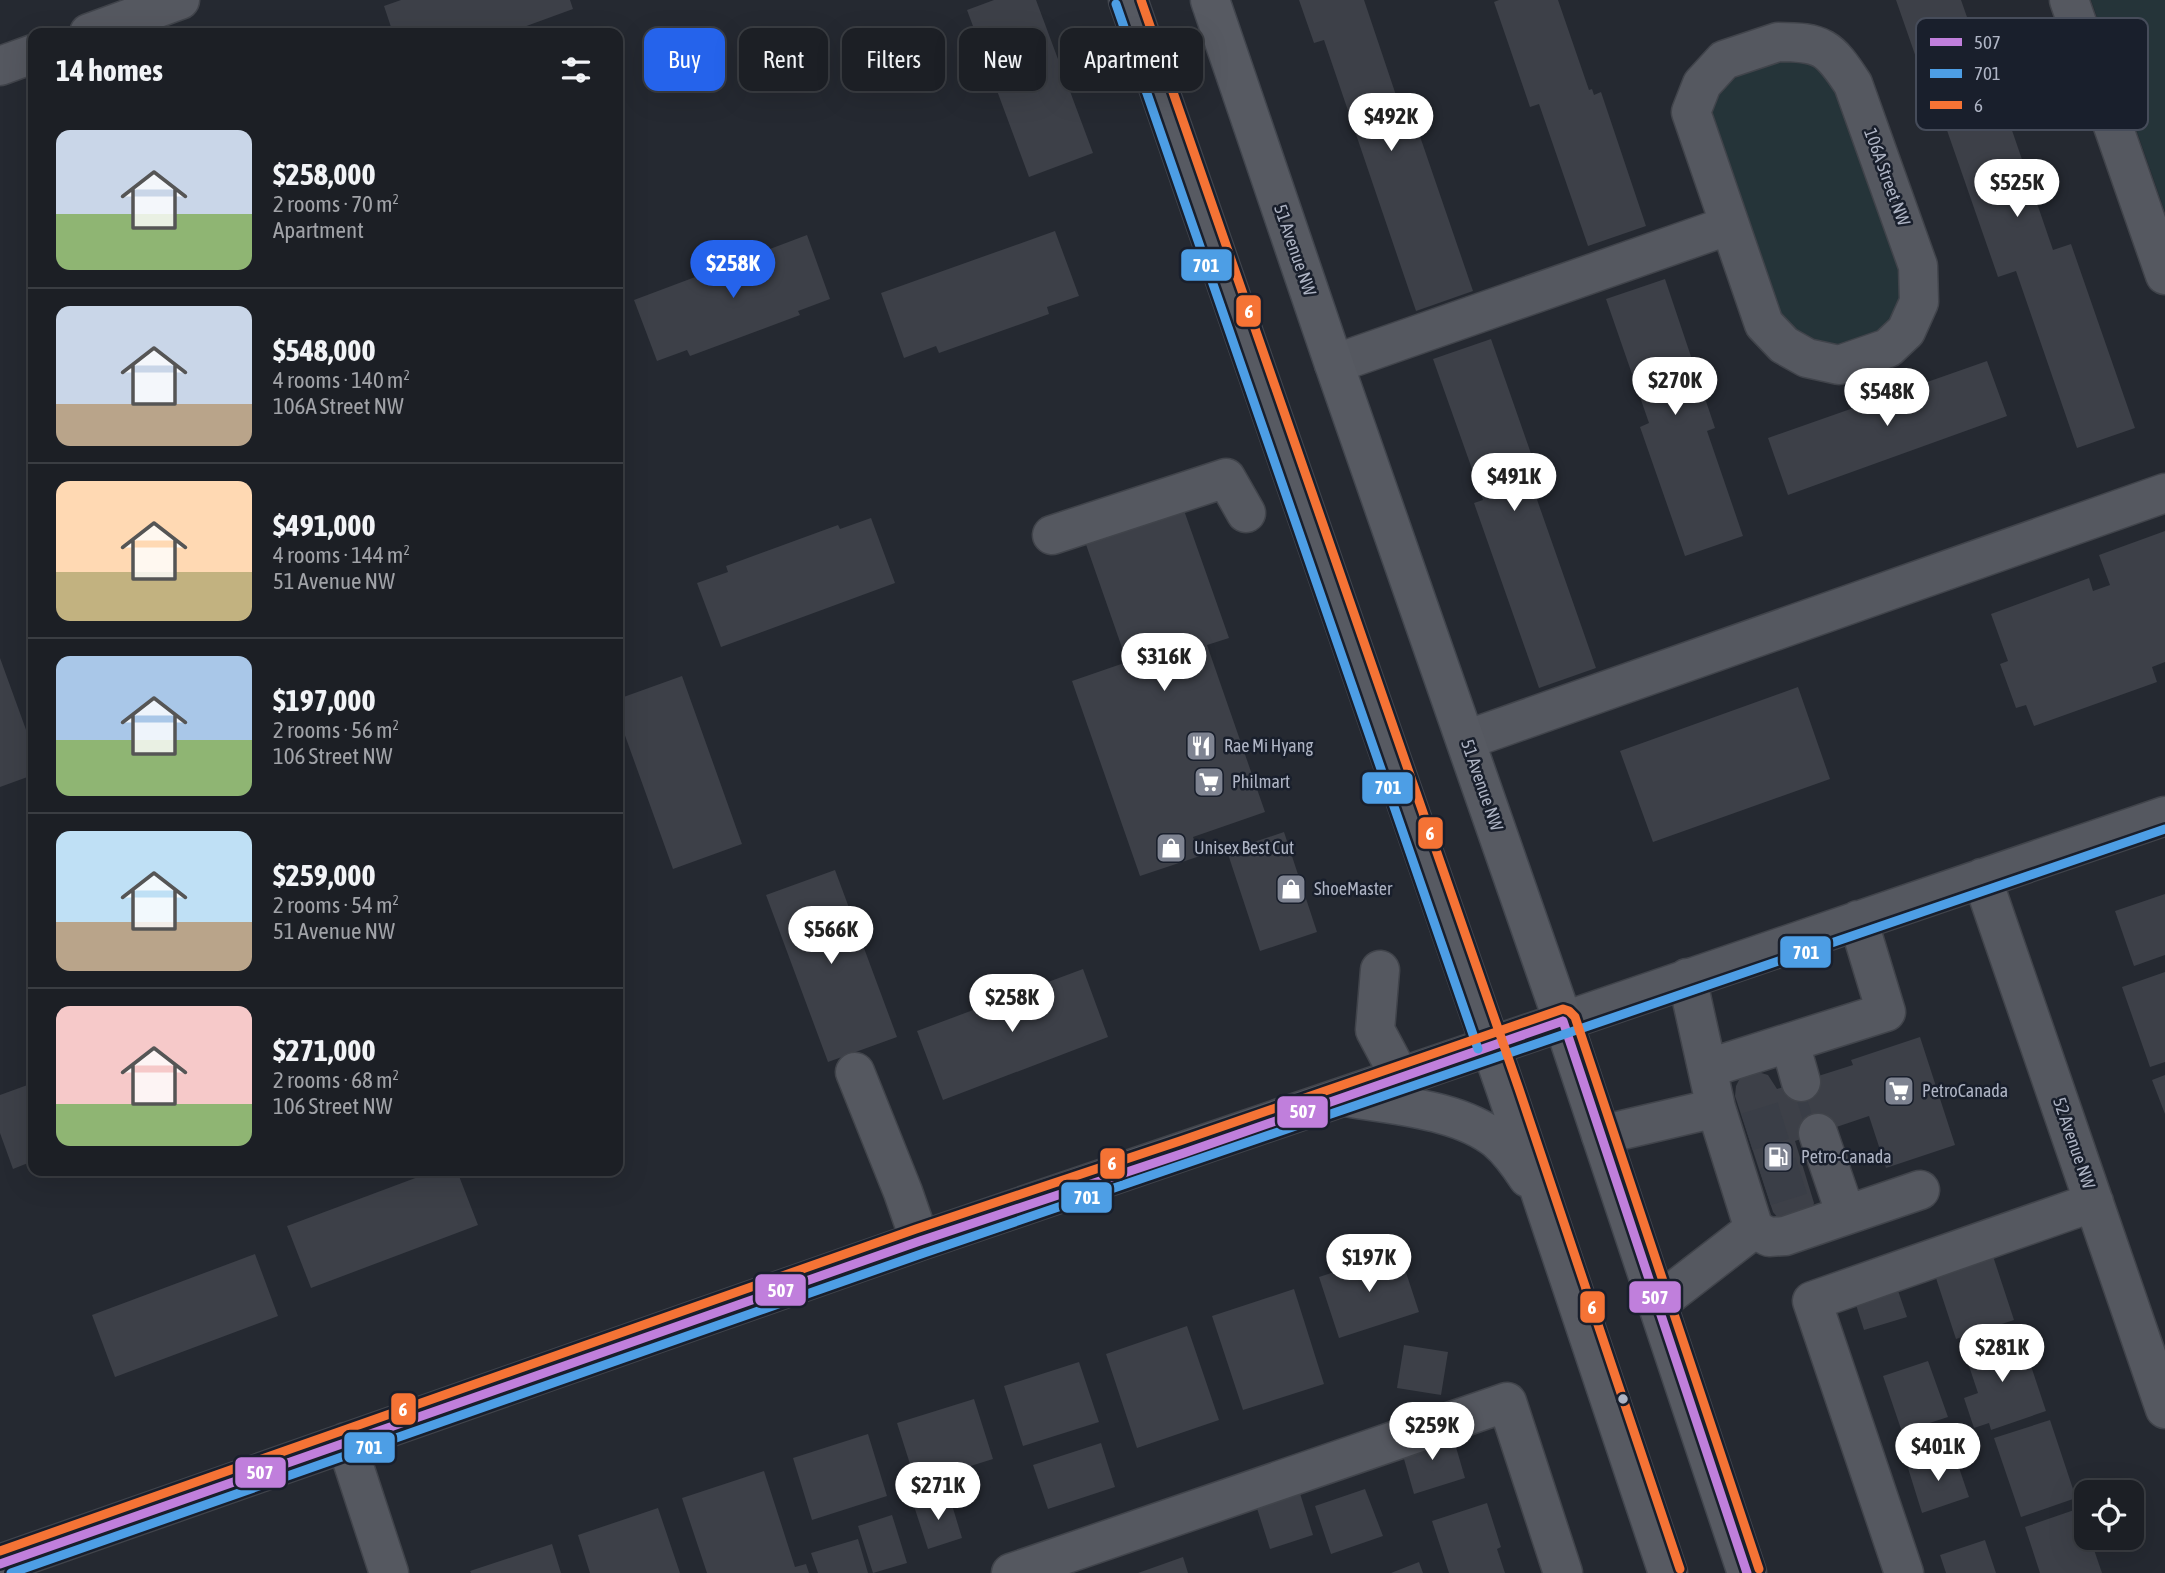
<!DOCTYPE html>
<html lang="en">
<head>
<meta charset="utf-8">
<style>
  body { margin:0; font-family:"Asap Condensed",sans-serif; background:#25272d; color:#f1f3f6; height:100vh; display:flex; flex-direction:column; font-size:26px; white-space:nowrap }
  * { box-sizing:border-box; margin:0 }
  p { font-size:23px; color:#a0a2a7 }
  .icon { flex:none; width:38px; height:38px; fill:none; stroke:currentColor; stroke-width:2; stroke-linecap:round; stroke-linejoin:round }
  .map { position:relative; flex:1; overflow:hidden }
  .side { position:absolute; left:28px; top:28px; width:595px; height:1148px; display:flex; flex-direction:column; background:#1c1f25; border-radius:14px; box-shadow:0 7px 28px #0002,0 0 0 2px #3a3d42 }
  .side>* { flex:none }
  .top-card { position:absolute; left:644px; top:28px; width:665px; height:63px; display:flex; gap:14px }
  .controls { position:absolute; left:2074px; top:1480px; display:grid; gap:14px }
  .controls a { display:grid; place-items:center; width:70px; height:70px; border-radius:14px; background:#1c1f25; box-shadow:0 7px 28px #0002,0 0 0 2px #3a3d42; font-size:35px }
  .price { position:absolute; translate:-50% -60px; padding:0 16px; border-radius:24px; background:#fff; color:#222; font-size:23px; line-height:46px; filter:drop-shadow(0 2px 4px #0008) }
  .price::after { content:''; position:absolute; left:50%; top:42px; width:21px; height:16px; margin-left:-10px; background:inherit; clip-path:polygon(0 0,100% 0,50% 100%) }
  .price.active { background:#2563eb; color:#fff }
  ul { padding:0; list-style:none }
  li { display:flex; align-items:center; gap:21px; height:175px; padding:0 28px }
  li+li { border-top:2px solid #3a3d42 }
  li span { display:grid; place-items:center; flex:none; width:196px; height:140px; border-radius:14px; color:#555 }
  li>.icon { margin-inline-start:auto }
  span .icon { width:84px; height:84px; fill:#fffc; stroke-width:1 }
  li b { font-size:30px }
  h2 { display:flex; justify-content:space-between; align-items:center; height:84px; padding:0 28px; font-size:30px }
  .tag { padding:0 24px; border-radius:14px; background:#1c1f25; box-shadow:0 7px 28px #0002,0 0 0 2px #3a3d42; font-size:24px; line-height:63px }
  .tag.active { background:#2563eb; color:#fff }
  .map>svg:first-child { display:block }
  .green { fill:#253439 }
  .building { fill:#3d4048 }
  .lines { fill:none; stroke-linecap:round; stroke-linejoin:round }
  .minor-tunnel { stroke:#3a3e47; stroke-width:38; stroke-dasharray:38 19; stroke-linecap:butt }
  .minor-casing { stroke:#41444b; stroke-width:41 }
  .major-casing { stroke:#42464e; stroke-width:41 }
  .minor { stroke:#555860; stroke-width:38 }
  .major { stroke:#575a62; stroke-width:38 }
  .bus-1-casing { stroke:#191f2c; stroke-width:14 }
  .bus-2-casing { stroke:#191f2c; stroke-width:14 }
  .bus-3-casing { stroke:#191f2c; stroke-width:14 }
  .bus-1 { stroke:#c07fdc; stroke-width:9 }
  .bus-2 { stroke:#4d9ee5; stroke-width:9 }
  .bus-3 { stroke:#f57335; stroke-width:9 }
  .bus-dot { fill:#aeb4c4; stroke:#191f2c; stroke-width:2.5 }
  .labels { text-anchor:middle; stroke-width:5; stroke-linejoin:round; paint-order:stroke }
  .street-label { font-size:18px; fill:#aeb4c4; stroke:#191f2c }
  .poi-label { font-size:18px; fill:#aeb4c4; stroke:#191f2c; text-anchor:start }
  .key { fill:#191f2c; stroke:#464c5a; stroke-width:2 }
  .key-label { font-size:19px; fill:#aeb4c4 }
  .line-badge { stroke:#191f2c; stroke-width:2.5 }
  .badge-label { font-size:19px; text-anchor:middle; font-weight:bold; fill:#fff }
</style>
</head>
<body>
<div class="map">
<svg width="2165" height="1573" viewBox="0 0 2165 1573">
  <rect width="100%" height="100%" fill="#252931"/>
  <path class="green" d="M2091 0H2165V212Z
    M1782 61C1814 61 1820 65 1837 93L1900 269C1900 278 1901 288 1900 297 1895 334 1846 353 1814 341 1800 336 1790 325 1780 314L1711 113C1726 73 1744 73 1782 61Z"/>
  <path class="building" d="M401 0H570L573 9 507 33H374L391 27 384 6Z
    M994 0H1036L1093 153 1029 177 967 10Z
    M1299 0H1364L1404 119 1413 116 1473 291 1416 311 1324 40 1314 43Z
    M1499 0H1558L1589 90 1592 89 1594 95 1601 92 1646 226 1588 246 1539 104 1530 107 1494 2Z
    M1896 0H1961L1999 108 2004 107 2053 250 2071 244 2135 428 2077 448 2016 271 1998 277 1941 113 1936 115Z
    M1055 231 1079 296 1047 307 1049 314 939 353 936 346 904 358 881 293Z
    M807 235 830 299 798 311 800 315 690 356 687 350 657 361 634 300Z
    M1665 279 1715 428 1707 431 1743 536 1685 556 1640 427 1649 423 1606 299Z
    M1491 339 1543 488 1534 491 1596 668 1539 688 1474 503 1483 500 1433 359Z
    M1987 361 2007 416 1788 495 1768 438Z
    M1180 499 1229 638 1207 645 1265 812 1193 837 1200 856 1140 876 1072 681 1127 662 1082 533Z
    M871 518 895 583 721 647 697 583 728 572 726 566 838 525 840 529Z
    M2165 531V662L2152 667 2157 682 2034 726 2026 705 2016 708 2000 664 2008 661 1991 614 2089 578 2093 591 2110 585 2099 555Z
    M0 658 33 749V775L0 787Z
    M682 676 742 844 673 869 618 716V699Z
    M1798 687 1830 779 1653 842 1620 751Z
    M1284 832 1317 932 1260 951 1227 851Z
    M835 870 897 1037 828 1062 766 895Z
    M2165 894V955L2134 966 2115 911Z
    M1083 969 1108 1037 943 1100 917 1031Z
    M2165 972V1062L2150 1067 2122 987Z
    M1920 1037 1955 1145 1886 1168 1869 1116 1795 1141 1814 1203 1812 1210 1778 1218 1773 1212 1735 1096 1736 1086 1739 1080 1745 1075 1758 1072 1768 1075 1777 1089 1853 1065 1851 1060Z
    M2165 1075V1114L2152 1080Z
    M33 1083V1161L13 1169 0 1133V1095Z
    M434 1171H457L478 1225 311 1288 287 1226Z
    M1990 1247 2014 1320 1956 1339 1932 1266Z
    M1399 1251 1419 1312 1339 1338 1319 1277Z
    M255 1254 278 1316 115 1377 92 1315Z
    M1893 1276 1907 1317 1864 1330 1851 1289Z
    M1294 1289 1324 1384 1243 1410 1212 1316Z
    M1187 1326 1219 1420 1137 1448 1106 1354Z
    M2020 1333 2046 1411 1991 1430 1989 1423 1974 1428 1964 1398 1978 1393 1964 1351Z
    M1404 1345 1448 1352 1441 1395 1397 1388Z
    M1928 1361 1948 1417 1902 1432 1883 1376Z
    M1079 1362 1099 1422 1023 1446 1004 1386Z
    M974 1399 993 1459 916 1483 897 1423Z
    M2050 1420 2076 1498 2021 1517 1994 1438Z
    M1451 1430 1465 1478 1414 1494 1400 1445Z
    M868 1434 887 1496 812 1520 793 1458Z
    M1101 1443 1115 1487 1048 1509 1033 1465Z
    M1954 1453 1969 1497 1922 1513 1908 1468Z
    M764 1471 795 1567 806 1564 809 1573H707L682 1498Z
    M1298 1487 1313 1535 1270 1549 1255 1502Z
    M1365 1489 1383 1536 1331 1554 1315 1506Z
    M949 1495 962 1538 928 1549 914 1506Z
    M1487 1503 1501 1547 1497 1549 1505 1573H1449L1432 1521Z
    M658 1508 680 1573H590L578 1535Z
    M2080 1508 2086 1526V1538H2090L2102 1573H2040L2025 1527Z
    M892 1515 907 1563 873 1573 858 1526Z
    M858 1539 868 1573H818L811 1553Z
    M1985 1540 1996 1573H1946L1940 1555Z
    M552 1544 561 1573H471L470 1571Z
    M1183 1557 1188 1573H1138Z
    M1419 1562 1423 1573H1391Z"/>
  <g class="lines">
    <path class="minor-tunnel" d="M1747 1132 1811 1112
      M1765 1187 1806 1174"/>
    <g class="minor-casing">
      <path id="minor" d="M2069 0 2165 275
        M89 33 180 0
        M1778 42C1822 42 1829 47 1853 84L1918 266 1919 302 1906 331 1888 348 1839 365 1807 358 1784 345 1764 324 1691 112 1702 84 1724 60Z
        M0 66 33 54
        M1334 364 1730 225
        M1052 535 1226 478 1246 513
        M1466 740 2165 493
        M1982 878 2165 1409
        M1380 970 1375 1030 1400 1077
        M1790 1043 1801 1082
        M1709 1068 1886 1012 1858 920
        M855 1072 903 1192 920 1241
        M1716 1108 1754 1229 1769 1237 1785 1236 1920 1190
        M1818 1133 1846 1215
        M1601 1135 1716 1108 1687 978
        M1657 1304 1754 1229
        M346 1442 389 1573
        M0 1564 920 1241 2165 816
        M1011 1573 1507 1402 1563 1573
        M1904 1573 1812 1301 2094 1202"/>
    </g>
    <g class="major-casing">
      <path id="major" d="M1128 0 1507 1093 1668 1573
        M1210 0 1334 364 1563 1021 1747 1573
        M1346 1097C1395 1106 1458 1109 1497 1140 1510 1151 1519 1164 1528 1178"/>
    </g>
    <use href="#minor" class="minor"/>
    <use href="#major" class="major"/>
    <g class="bus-1-casing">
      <path id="bus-1" d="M1563 1021 1747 1573
        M0 1564 920 1241 1184 1153 1563 1021"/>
    </g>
    <g class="bus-2-casing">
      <path id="bus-2" d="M1116 4 1478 1049
        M11 1573 924 1253 2165 829"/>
    </g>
    <g class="bus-3-casing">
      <path id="bus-3" d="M1141 0 1519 1089 1680 1569
        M0 1551 916 1229 1180 1141 1563 1009 1569 1011 1575 1017 1759 1569"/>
    </g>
    <use href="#bus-1" class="bus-1"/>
    <use href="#bus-2" class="bus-2"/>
    <use href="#bus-3" class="bus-3"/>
  </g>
  <defs>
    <g id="restaurant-square" transform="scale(1.575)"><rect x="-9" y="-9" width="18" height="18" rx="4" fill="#7e8391" stroke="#191f2c"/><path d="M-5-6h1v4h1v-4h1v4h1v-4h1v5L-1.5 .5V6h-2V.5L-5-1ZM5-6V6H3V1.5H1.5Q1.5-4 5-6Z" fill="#fff"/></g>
    <g id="supermarket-square" transform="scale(1.575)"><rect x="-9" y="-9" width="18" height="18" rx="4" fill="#7e8391" stroke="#191f2c"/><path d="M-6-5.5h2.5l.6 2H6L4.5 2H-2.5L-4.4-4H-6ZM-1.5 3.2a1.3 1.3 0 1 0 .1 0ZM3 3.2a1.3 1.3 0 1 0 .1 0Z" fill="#fff"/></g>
    <g id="shop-square" transform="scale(1.575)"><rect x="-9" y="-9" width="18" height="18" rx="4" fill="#7e8391" stroke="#191f2c"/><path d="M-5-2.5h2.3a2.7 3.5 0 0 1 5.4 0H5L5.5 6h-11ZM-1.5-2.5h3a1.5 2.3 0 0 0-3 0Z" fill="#fff"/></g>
    <g id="fuel-square" transform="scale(1.575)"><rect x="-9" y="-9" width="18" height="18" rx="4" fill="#7e8391" stroke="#191f2c"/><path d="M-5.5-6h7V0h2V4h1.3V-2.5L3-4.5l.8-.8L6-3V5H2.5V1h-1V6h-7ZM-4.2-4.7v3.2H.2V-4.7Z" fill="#fff"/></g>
  </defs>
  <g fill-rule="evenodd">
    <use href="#restaurant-square" x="1201" y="746"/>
    <use href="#supermarket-square" x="1209" y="782"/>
    <use href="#shop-square" x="1171" y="848"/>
    <use href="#shop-square" x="1291" y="889"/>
    <use href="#supermarket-square" x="1899" y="1091"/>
    <use href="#fuel-square" x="1778" y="1157"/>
  </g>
  <circle class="bus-dot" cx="1623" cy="1399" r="6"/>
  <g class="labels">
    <g class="street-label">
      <text transform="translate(1887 177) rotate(70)" y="6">106A Street NW</text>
      <text transform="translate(1295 250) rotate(71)" y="6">51 Avenue NW</text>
      <text transform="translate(1482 785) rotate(71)" y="6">51 Avenue NW</text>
      <text transform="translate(2074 1143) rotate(71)" y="6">52 Avenue NW</text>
    </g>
    <g class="poi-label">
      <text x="1224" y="752">Rae Mi Hyang</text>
      <text x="1232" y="788">Philmart</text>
      <text x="1194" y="854">Unisex Best Cut</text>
      <text x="1314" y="895">ShoeMaster</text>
      <text x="1922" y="1097">PetroCanada</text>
      <text x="1801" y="1163">Petro-Canada</text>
    </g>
  </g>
  <rect x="1916" y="18" width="232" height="112" rx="10" class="key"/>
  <rect x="1930" y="38" width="32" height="8" fill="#c07fdc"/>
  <rect x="1930" y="69" width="32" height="9" fill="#4d9ee5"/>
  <rect x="1930" y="101" width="32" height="8" fill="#f57335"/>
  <g class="key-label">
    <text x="1974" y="49">507</text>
    <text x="1974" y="80">701</text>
    <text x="1974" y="112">6</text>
  </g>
  <g class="line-badge">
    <rect x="1180" y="248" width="53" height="34" rx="7" fill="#4d9ee5"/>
    <rect x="1235" y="294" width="27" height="34" rx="7" fill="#f57335"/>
    <rect x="1361" y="771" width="53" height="34" rx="7" fill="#4d9ee5"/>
    <rect x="1417" y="816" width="27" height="34" rx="7" fill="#f57335"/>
    <rect x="1779" y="935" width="53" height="34" rx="7" fill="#4d9ee5"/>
    <rect x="1276" y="1095" width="53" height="34" rx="7" fill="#c07fdc"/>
    <rect x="1099" y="1147" width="27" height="33" rx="7" fill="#f57335"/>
    <rect x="1060" y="1181" width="53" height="33" rx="7" fill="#4d9ee5"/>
    <rect x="754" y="1273" width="53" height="34" rx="7" fill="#c07fdc"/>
    <rect x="1628" y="1280" width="54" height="34" rx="7" fill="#c07fdc"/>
    <rect x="1579" y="1290" width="27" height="34" rx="7" fill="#f57335"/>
    <rect x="390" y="1392" width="27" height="34" rx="7" fill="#f57335"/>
    <rect x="343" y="1431" width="53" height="33" rx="7" fill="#4d9ee5"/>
    <rect x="234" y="1456" width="53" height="33" rx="7" fill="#c07fdc"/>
  </g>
  <g class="badge-label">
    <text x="1206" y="272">701</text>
    <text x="1249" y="318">6</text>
    <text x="1388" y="794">701</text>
    <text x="1430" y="840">6</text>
    <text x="1806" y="959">701</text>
    <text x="1303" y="1118">507</text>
    <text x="1112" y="1170">6</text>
    <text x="1087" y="1204">701</text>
    <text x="781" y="1297">507</text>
    <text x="1655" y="1304">507</text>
    <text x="1592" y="1314">6</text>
    <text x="403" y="1416">6</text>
    <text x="369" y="1454">701</text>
    <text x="260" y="1479">507</text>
  </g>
</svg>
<div class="controls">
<a><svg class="icon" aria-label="locate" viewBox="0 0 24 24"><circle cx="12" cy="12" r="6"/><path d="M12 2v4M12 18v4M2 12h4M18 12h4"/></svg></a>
</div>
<b class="price" style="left:1391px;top:153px">$492K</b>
<b class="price" style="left:2017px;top:219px">$525K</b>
<b class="price active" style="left:733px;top:300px">$258K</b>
<b class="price" style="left:1675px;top:417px">$270K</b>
<b class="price" style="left:1887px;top:428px">$548K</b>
<b class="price" style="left:1514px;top:513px">$491K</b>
<b class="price" style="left:1164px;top:693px">$316K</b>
<b class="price" style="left:831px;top:966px">$566K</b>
<b class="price" style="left:1012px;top:1034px">$258K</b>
<b class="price" style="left:1369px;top:1294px">$197K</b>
<b class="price" style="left:2002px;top:1384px">$281K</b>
<b class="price" style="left:1432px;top:1462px">$259K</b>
<b class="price" style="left:1938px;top:1483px">$401K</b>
<b class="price" style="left:938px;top:1522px">$271K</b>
<div class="top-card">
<a class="tag active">Buy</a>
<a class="tag">Rent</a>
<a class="tag">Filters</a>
<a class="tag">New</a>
<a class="tag">Apartment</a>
</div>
<section class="side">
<h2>14 homes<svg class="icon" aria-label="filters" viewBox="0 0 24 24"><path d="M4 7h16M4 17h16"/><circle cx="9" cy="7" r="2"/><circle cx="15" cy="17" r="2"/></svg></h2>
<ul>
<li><span style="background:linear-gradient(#c9d6e8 60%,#8fb573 0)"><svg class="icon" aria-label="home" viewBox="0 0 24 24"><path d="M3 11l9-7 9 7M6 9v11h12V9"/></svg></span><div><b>$258,000</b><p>2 rooms · 70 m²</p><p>Apartment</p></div></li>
<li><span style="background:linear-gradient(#c9d6e8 70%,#b9a48a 0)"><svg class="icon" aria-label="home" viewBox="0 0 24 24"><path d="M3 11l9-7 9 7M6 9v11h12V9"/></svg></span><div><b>$548,000</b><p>4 rooms · 140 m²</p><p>106A Street NW</p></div></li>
<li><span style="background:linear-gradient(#ffd9b3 65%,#c2b280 0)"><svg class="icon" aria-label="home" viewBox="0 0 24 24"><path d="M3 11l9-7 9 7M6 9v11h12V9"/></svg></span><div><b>$491,000</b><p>4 rooms · 144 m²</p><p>51 Avenue NW</p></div></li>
<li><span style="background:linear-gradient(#a9c7e8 60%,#8fb573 0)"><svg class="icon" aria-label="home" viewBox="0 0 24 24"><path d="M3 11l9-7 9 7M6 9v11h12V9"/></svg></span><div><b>$197,000</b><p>2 rooms · 56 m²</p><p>106 Street NW</p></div></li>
<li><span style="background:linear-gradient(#bfe0f5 65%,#b9a48a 0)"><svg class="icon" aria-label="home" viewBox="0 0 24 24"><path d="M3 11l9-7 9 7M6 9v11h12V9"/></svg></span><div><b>$259,000</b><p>2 rooms · 54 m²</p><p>51 Avenue NW</p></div></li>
<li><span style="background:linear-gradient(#f6c9c9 70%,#8fb573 0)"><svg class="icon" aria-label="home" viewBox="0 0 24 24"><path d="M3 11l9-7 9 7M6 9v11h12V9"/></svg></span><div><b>$271,000</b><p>2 rooms · 68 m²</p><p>106 Street NW</p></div></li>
</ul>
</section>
</div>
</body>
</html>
